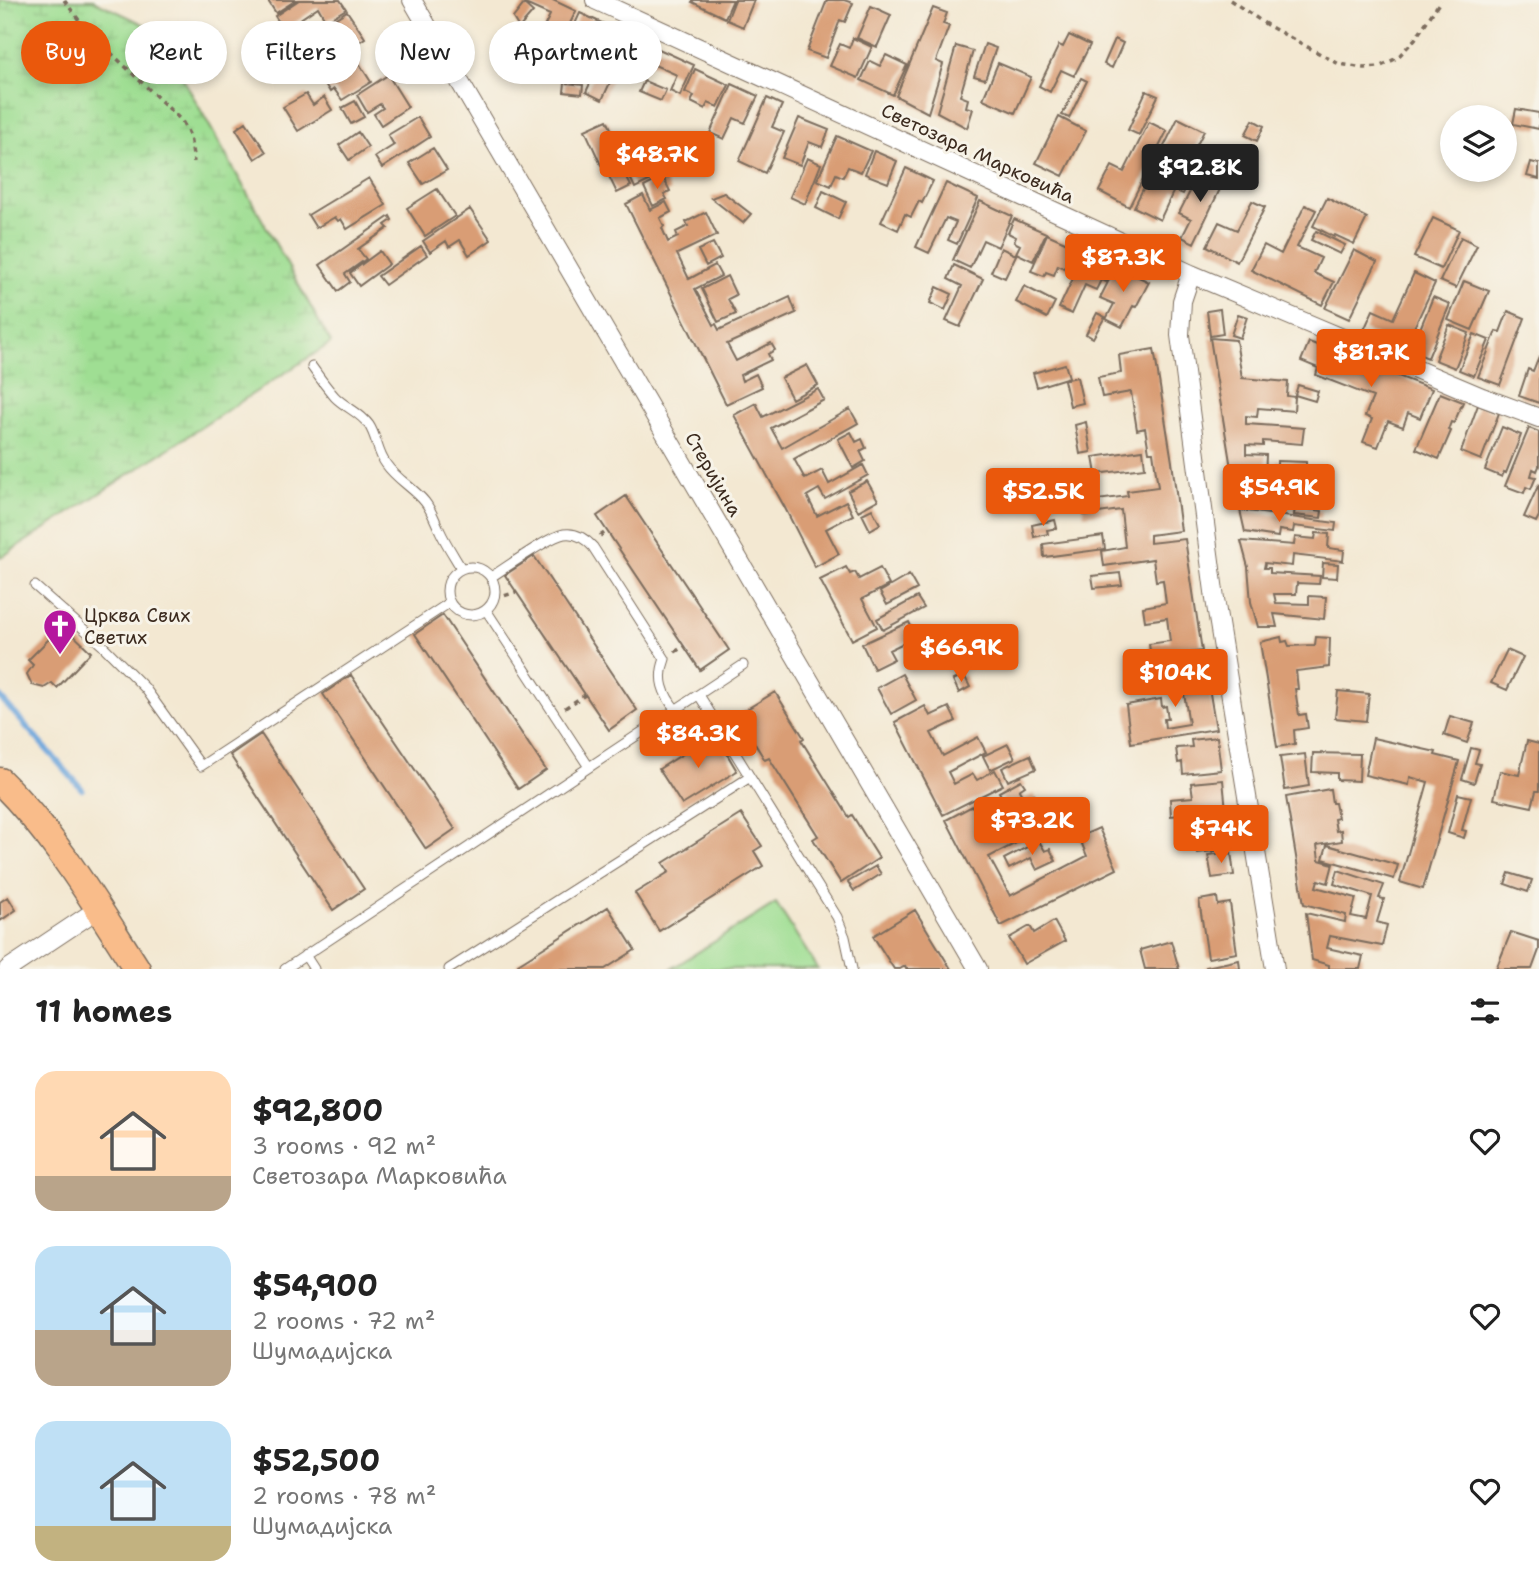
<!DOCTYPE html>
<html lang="en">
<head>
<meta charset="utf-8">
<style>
  body { margin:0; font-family:"Shantell Sans",sans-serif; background:#f2f2f2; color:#222; height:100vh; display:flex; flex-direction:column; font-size:26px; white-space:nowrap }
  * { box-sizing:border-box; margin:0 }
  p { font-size:23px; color:#767676 }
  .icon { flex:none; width:38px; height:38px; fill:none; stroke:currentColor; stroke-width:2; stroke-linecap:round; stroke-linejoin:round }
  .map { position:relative; height:969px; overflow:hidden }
  .drawer { display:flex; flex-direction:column; background:#fff; flex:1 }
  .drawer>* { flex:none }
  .guide { position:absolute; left:21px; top:21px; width:700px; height:63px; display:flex; gap:14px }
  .buttons { position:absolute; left:1440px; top:105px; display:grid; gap:14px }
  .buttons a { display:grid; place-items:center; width:77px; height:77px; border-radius:50%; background:#fff; box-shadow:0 4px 10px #0003; font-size:35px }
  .price { position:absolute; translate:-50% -60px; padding:0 16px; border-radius:7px; background:#ea580c; color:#fff; font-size:23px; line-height:46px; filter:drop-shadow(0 2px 4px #0008) }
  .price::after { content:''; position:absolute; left:50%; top:42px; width:21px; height:16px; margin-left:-10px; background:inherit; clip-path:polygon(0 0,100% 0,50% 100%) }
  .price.active { background:#222; color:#fff }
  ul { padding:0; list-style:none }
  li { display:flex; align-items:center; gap:21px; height:175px; padding:0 35px }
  li span { display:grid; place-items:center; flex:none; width:196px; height:140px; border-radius:21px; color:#555 }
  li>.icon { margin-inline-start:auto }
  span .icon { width:84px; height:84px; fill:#fffc; stroke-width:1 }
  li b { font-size:30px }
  h2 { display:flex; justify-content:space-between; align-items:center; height:84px; padding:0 35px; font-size:30px }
  .pill { padding:0 24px; border-radius:32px; background:#fff; box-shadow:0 4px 10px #0003; font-size:24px; line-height:63px }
  .pill.active { background:#ea580c; color:#fff }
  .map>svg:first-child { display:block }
  .wetland { fill:url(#wetland-marsh); stroke:#6d8458; stroke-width:2 }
  .pitch { fill:#9fde93; stroke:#6d8458; stroke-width:2 }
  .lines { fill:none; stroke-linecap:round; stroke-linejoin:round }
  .stream { stroke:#6da6dc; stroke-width:6 }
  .building { fill:#d99d75 }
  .lane-casing { stroke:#7b6c5d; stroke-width:11 }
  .street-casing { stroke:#7b6c5d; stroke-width:20 }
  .primary-casing { stroke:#7b6c5d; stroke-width:29 }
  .path { stroke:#7b6c5d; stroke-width:3.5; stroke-dasharray:5 5; stroke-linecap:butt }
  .lane { stroke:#fff; stroke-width:9 }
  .street { stroke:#fff; stroke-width:18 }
  .primary { stroke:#f9bc8a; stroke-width:26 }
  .labels { text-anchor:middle; stroke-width:6; stroke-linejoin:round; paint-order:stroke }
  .street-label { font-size:19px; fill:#3b2a1e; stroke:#f7f3e8 }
  .poi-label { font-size:19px; fill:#3b2a1e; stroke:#f7f3e8; text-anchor:start }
</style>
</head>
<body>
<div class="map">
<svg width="1539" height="969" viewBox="0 0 1539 969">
  <defs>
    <pattern id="wetland-marsh" width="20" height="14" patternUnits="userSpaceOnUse" patternTransform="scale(1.75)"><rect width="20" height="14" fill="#9fde93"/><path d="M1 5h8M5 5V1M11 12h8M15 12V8" fill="none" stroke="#8abf7e"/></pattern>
  </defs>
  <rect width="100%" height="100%" fill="#f7f3e8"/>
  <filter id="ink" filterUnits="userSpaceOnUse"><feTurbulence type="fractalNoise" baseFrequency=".0143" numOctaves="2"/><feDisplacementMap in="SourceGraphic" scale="14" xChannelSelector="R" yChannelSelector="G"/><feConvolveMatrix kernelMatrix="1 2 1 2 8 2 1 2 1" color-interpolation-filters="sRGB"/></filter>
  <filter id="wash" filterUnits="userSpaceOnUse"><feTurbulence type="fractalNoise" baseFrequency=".00686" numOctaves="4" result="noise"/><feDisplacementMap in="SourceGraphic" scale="28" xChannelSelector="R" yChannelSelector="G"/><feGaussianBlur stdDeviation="1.57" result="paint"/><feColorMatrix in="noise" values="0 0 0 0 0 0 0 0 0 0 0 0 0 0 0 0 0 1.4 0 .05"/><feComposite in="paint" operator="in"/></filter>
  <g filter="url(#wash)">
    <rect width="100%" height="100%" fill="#f3e8d2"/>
    <path class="wetland" d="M0 0H93L156 30 331 343 0 558Z"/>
    <path class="pitch" d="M776 903 818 969H671Z"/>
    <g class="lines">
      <path class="stream" d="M0 697 82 789"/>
    </g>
    <g id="blocks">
      <path class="building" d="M270 0H296L276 13 268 1Z
        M299 0H340L346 9 326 21 318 7 284 30 275 16Z
        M525 0H553L576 11 564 36 544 27 550 15 523 3Z
        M694 0H733L725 18 692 2Z
        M735 0H754L743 27 727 20Z
        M827 0H844L853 3 845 22 840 20 826 58 807 51Z
        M524 4 533 12 519 28 513 18Z
        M871 6 891 15 877 47 857 38Z
        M933 8 947 13 943 24 949 26 936 61 943 64 928 113 896 96Z
        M347 11 365 38 345 51 327 24Z
        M580 13 694 65 680 96 670 91 677 75 648 62 646 68 622 57 602 100 586 92 606 49 592 42 588 50 583 48 569 77 554 70Z
        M537 31 548 41 537 53 526 43Z
        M271 35 283 53 278 57 266 39Z
        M1069 35 1090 45 1074 76 1061 70 1050 92 1039 86 1059 45 1063 47Z
        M853 38 872 47 858 78 830 66 840 44 849 48Z
        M1115 39 1123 43 1112 68 1104 64Z
        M985 44 996 48 985 79 974 76Z
        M956 46 973 51 960 96 968 99 966 107 973 109 967 128 937 112Z
        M886 55 907 65 893 95 861 80 870 61 880 66Z
        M355 57 371 82 342 100 334 89 330 92 322 79Z
        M998 63 1031 77 1015 113 983 99Z
        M695 69 729 85 718 107 708 103 705 109 691 102 694 96 685 92Z
        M388 75 408 107 381 125 374 114 383 108 380 104 367 112 357 95Z
        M1081 78 1087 81 1069 118 1062 115Z
        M644 81 666 90 661 101 639 92Z
        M565 83 583 85 582 94 564 92Z
        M732 84 758 96 745 123 734 118 724 139 710 133Z
        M1146 91 1158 96 1139 135 1128 130Z
        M306 94 313 105 324 97 332 110 298 131 283 107Z
        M767 98 782 105 772 127 784 132 765 173 739 161Z
        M355 101 364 117 351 124 342 108Z
        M1516 109 1539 113V129L1513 124Z
        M418 117 430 137 382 168 375 157 394 145 388 135Z
        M1059 117 1086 131 1063 176 1036 163Z
        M799 118 829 130 822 147 809 142 800 165 782 158Z
        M1178 118 1204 131 1180 178 1189 182 1183 194 1174 190 1160 220 1134 207Z
        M607 120 613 133 617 131 623 142 612 147 617 157 601 165 585 130Z
        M1253 120 1264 126 1257 141 1245 135Z
        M246 122 266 152 255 159 236 129Z
        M1149 122 1167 131 1129 207 1099 191 1112 166 1124 172Z
        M358 132 368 147 349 160 339 145Z
        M837 136 871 151 861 172 848 167 843 177 836 174 831 186 817 180Z
        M645 139 657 165 665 161 669 171 635 188 618 152Z
        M433 148 447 170 423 184 409 163Z
        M874 151 897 161 888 183 865 174Z
        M807 158 821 164 805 204 790 197Z
        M617 159 631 186 617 193 604 166Z
        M1531 162 1539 164V179L1527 176Z
        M906 168 933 181 922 203 919 201 911 217 905 214 898 230 881 222Z
        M1200 172 1223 183 1194 243 1182 237 1191 219 1179 213Z
        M663 177 670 191 664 194 667 199 653 206 644 187Z
        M369 178 386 205 347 229 341 219 338 221 335 217 316 228 308 215Z
        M946 183 978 198 957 244 948 240 956 222 946 218 929 253 916 247Z
        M437 189 455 216 425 236 407 208Z
        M823 191 846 202 838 219 816 208Z
        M724 193 751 214 743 223 711 198Z
        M643 195 650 210 666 202 671 212 660 218 664 226 662 228 668 242 678 237 676 232 688 226 686 222 706 212 717 235 677 254 689 279 715 265 721 276 695 289 714 325 716 324 719 330 790 297 796 313 727 344 736 361 771 343 775 350 768 354 771 360 740 375 742 381 756 374 762 387 726 404 626 204Z
        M1327 198 1367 218 1354 244 1335 235 1334 237 1313 226Z
        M980 201 1012 216 998 247 983 240 970 268 953 260Z
        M1252 201 1265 207 1237 262 1207 246 1219 222 1237 230Z
        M1305 205 1316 210 1297 247 1321 258 1314 273 1334 282 1322 305 1251 270 1264 245 1281 254Z
        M470 209 491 240 469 255 460 240 449 247 446 241 430 252 423 241Z
        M390 216 392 220 385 225 388 228 358 249 366 259 345 274 350 282 338 291 320 265Z
        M1433 218 1459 230 1441 269 1414 257Z
        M1014 219 1046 233 1033 261 1016 253 1020 245 1014 242 1016 237 1008 233Z
        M1316 231 1345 245 1340 254 1311 240Z
        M1047 234 1081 249 1071 271 1058 265 1054 275 1046 272 1044 276 1031 271Z
        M1461 237 1477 245 1456 288 1440 281Z
        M713 243 721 258 706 266 698 250Z
        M421 246 427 255 385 285 378 276Z
        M1001 248 1016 255 1005 278 991 272Z
        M1354 250 1377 262 1349 319 1325 308Z
        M380 251 389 264 359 286 350 273Z
        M1085 253 1114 266 1106 282 1101 280 1096 290 1085 285 1072 314 1059 308Z
        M954 265 983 279 960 327 946 321 962 286 948 279Z
        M1116 266 1149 282 1136 307 1133 306 1122 327 1106 319 1114 304 1100 298Z
        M1414 273 1435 283 1404 349 1364 330 1373 310 1393 319Z
        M727 276 736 295 728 299 736 314 718 322 702 289Z
        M1464 281 1489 291 1472 330 1448 320Z
        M1024 286 1055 302 1047 318 1016 302Z
        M937 287 952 294 945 310 930 303Z
        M1433 297 1450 304 1428 358 1411 351Z
        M1220 309 1223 334 1210 336 1207 311Z
        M1508 311 1525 318 1500 385 1478 377 1496 331 1500 332Z
        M1097 313 1105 317 1093 338 1086 334Z
        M1238 314 1247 317 1240 338 1231 335Z
        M1449 325 1469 333 1455 368 1435 360Z
        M1474 334 1489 340 1474 376 1459 370Z
        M1210 338 1236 340 1242 378 1288 382 1287 396 1295 397 1294 411 1258 408 1257 417 1246 416V424L1304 428 1302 444 1263 441V446L1246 445V454L1266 455 1265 478 1256 477V483L1290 486 1289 503 1236 499Z
        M1309 342 1432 389 1420 418 1408 413 1403 427 1388 421 1378 447 1363 442 1372 419 1365 416 1373 397 1316 375 1318 368 1301 361Z
        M1154 349 1172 462 1181 531 1150 535V543L1185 539 1202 651 1151 659 1149 644 1170 641 1167 618 1145 621 1143 607 1166 603 1163 580 1156 581 1153 559 1104 566 1102 551 1125 547 1121 510 1084 515 1082 502 1128 496 1127 491 1158 487 1153 452H1149L1145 428 1137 430 1131 392 1102 397 1098 377 1121 373 1119 355Z
        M1539 356V403L1519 396 1528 369 1533 371Z
        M1065 364 1069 377 1037 387 1033 373Z
        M807 365 818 385 792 399 781 378Z
        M1077 377 1083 403 1070 406 1064 380Z
        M1298 385 1318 391 1315 401 1295 395Z
        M818 389 824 400 771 428 782 448 850 409 858 423 794 459 805 479 822 470 829 484 863 465 868 475 825 499 819 489 807 496 817 516 846 501 853 515 826 529 839 554 815 567 785 508 734 415 756 403 763 417Z
        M1440 393 1463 402 1454 423 1451 422 1448 430 1451 431 1439 459 1416 449Z
        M1478 405 1499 413 1481 460 1461 452Z
        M1086 422 1091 452 1080 454 1075 425Z
        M1502 427 1521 435 1506 473 1504 472 1502 477 1485 470Z
        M1529 428 1539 432V466L1537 471 1533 469 1531 476 1536 477 1531 489 1526 487 1524 493 1505 486Z
        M851 432 856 442 862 439 866 448 860 451 865 461 853 468 838 439Z
        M1143 450 1145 468 1096 474 1093 457Z
        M1277 461 1306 462V475L1277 474Z
        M867 481 878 500 858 511 848 491Z
        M1539 484V516L1536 522 1524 517Z
        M626 496 729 650 700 670 597 516Z
        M1295 507 1322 511 1321 518 1294 515Z
        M872 509 880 524 870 530 862 514Z
        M1240 510 1336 523 1335 531 1294 526 1293 532 1279 530 1278 537 1245 532Z
        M1055 520 1057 528 1047 530 1048 534 1034 537 1032 525Z
        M1316 533 1329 534 1328 548 1344 550 1343 561 1293 555 1292 566 1265 563 1264 568H1270V573L1320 576 1319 584 1297 583 1296 594H1274L1276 603 1309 604V596L1326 597 1324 619 1274 614 1277 627H1258L1251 602 1248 567 1241 541 1294 545 1295 537 1315 539Z
        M1103 536 1105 549 1044 557 1043 544Z
        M534 556 637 710 609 730 505 575Z
        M1323 563 1338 564 1337 578 1322 577Z
        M846 567 850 574 855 572 859 579 880 568 889 585 862 599 877 627 852 640 820 580Z
        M1120 573 1122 585 1094 588 1092 576Z
        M909 575 917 589 887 605 880 592Z
        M917 597 924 608 883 630 877 619Z
        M443 615 546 770 518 789 415 634Z
        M909 622 916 637 889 650 894 659 874 669 862 644Z
        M63 625 91 652 57 688 52 683 44 688 32 685 27 674 33 665 28 660Z
        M1281 637 1282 642 1287 641 1289 646 1315 645 1316 637 1330 638 1329 667 1296 671 1298 689H1295L1299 715 1306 714 1308 728 1294 730 1295 744 1277 747 1260 642Z
        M1507 650 1523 657 1507 690 1491 683Z
        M1192 661 1193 667 1205 664 1216 729 1131 743 1126 705 1161 699 1162 707 1166 706 1168 719H1164L1165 728 1189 724 1179 663Z
        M902 674 916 700 891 714 877 688Z
        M351 675 455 829 426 849 323 694Z
        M964 675 970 687 959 693 953 680Z
        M1338 691 1369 694 1366 721 1335 718Z
        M775 692 804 738 801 740 849 817 852 815 879 858 841 883 813 839 818 836 769 758 765 760 737 715Z
        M925 706 930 716 949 707 956 721 931 733 943 756 978 737 986 752 948 772 954 784 973 774 977 780 995 770 1003 785 943 815 895 722Z
        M1450 716 1474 723 1467 743 1444 735Z
        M261 734 364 889 333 910 230 755Z
        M715 734 737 771 682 805 659 769Z
        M1217 737 1221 770 1183 774 1182 762 1178 763 1176 748 1192 747 1191 740Z
        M1373 738 1436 752 1435 755 1459 761 1423 889 1400 882 1428 782 1410 777 1409 785 1365 775Z
        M1527 741 1539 744V791H1536L1532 807 1494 799 1500 771 1519 775Z
        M1008 744 1015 758 990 770 983 756Z
        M1471 748 1479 750 1475 763 1480 764 1474 783 1462 779Z
        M1313 753 1360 754 1359 781 1337 780V773L1312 772Z
        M1305 754 1309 786 1285 790 1280 757Z
        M1030 755 1036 769 1008 781 1002 768Z
        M1021 780 1025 786 1019 790 1024 799 1034 794 1042 809 1031 815 1037 827 1025 833 1019 821 1016 823 1024 839 989 857 1010 896 1087 856 1079 837 1099 828 1117 869 1001 926 946 820 976 804 985 819 1007 807 999 792Z
        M1223 780 1226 810 1171 816 1170 799 1193 797 1191 783Z
        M1330 789 1332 803H1335L1338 818 1334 819 1336 831 1341 830 1342 841 1317 845 1319 860 1333 864 1328 883 1318 880 1316 887 1356 898 1351 916 1366 919 1372 896 1334 884 1338 870 1384 885 1379 898 1384 899 1377 922 1387 925 1382 946 1330 936 1327 948 1363 956 1360 969H1329V965L1312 960 1306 913 1345 922 1346 915 1304 904 1286 797Z
        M1458 794 1471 797 1462 830 1466 831 1464 838 1448 833Z
        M741 814 762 846 754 851 763 866 659 931 635 893 669 872 663 863Z
        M1227 814 1229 832 1221 833 1223 850 1197 853 1193 817Z
        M1039 841 1045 851 1050 849 1056 861 1037 870 1031 858 1009 869 1004 859Z
        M1327 845 1398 865 1394 879 1323 859Z
        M1231 852 1234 875 1212 878 1208 855Z
        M876 866 881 874 854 891 848 882Z
        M1509 873 1532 880 1528 892 1505 884Z
        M8 897 16 910 0 921V902Z
        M1217 897 1218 905 1230 903 1237 953 1208 958 1199 900Z
        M608 907 635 950 605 969H521L518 964Z
        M915 910 951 969H906L905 966 900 969H894L873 936Z
        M1054 921 1065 941 1024 964 1009 938 1030 926 1034 933Z
        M1511 932 1539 941V950L1532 969H1496Z
        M1171 941 1179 969H1145L1140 950Z
        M1239 960 1240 969H1206V967Z"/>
    </g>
  </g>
  <g filter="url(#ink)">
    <use href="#blocks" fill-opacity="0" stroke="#7b6c5d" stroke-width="2"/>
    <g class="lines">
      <g class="lane-casing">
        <path id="lane" d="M312 367C319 377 327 388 335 397 346 408 360 412 369 425 377 437 377 452 386 464 397 480 413 487 425 502 432 511 435 521 440 531 446 544 454 556 461 568
          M447 591a24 24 0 1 1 48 0a24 24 0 1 1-48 0Z
          M491 577C507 567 548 537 564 534 576 532 585 538 593 547L665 659C657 679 663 694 676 710
          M35 586 103 646 145 688 201 766 449 603
          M486 610 589 767
          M699 695 837 917 845 937 852 969
          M305 955 314 969
          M285 969 743 665
          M449 969 750 777"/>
      </g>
      <g class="street-casing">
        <path id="street" d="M412 0 978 969
          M595 0 1191 274 1482 397 1539 418
          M1191 274 1182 301 1180 335 1215 599 1275 969
          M8 969 98 909"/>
      </g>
      <g class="primary-casing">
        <path id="primary" d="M0 781C55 835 96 905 137 969"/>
      </g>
      <path class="path" d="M64 0 84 27 182 121 190 136 194 162
        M1230 0 1267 25 1339 64 1364 68 1379 67 1397 58 1415 39 1441 0
        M600 536 607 531
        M495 595 504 596 516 592
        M675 652 684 646
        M565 708 585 695"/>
      <use href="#lane" class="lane"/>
      <use href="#street" class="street"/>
      <use href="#primary" class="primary"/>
    </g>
  </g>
  <defs>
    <g id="church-pin" transform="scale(1.75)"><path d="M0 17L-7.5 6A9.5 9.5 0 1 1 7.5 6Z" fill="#b5179e" stroke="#f7f3e8"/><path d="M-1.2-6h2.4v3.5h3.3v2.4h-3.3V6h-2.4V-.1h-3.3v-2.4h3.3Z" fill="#fff"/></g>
  </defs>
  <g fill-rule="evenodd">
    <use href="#church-pin" x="60" y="626"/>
  </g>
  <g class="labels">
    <g class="street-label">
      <text transform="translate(978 153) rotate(25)" y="7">Светозара Марковића</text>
      <text transform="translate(714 474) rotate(60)" y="7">Стеријина</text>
    </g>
    <g class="poi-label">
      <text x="84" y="622">Црква Свих<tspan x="84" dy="22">Светих</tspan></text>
    </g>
  </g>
</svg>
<div class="buttons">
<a><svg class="icon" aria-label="layers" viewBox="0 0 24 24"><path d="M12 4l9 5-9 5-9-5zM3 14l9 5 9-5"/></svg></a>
</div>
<b class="price" style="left:657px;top:191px">$48.7K</b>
<b class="price active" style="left:1200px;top:204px">$92.8K</b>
<b class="price" style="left:1123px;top:294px">$87.3K</b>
<b class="price" style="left:1371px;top:389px">$81.7K</b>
<b class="price" style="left:1279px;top:524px">$54.9K</b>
<b class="price" style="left:1043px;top:528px">$52.5K</b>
<b class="price" style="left:961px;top:684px">$66.9K</b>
<b class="price" style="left:1175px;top:709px">$104K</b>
<b class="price" style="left:698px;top:770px">$84.3K</b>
<b class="price" style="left:1032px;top:857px">$73.2K</b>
<b class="price" style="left:1221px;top:865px">$74K</b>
<div class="guide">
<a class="pill active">Buy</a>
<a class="pill">Rent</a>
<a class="pill">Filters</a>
<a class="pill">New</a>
<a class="pill">Apartment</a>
</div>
</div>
<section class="drawer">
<h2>11 homes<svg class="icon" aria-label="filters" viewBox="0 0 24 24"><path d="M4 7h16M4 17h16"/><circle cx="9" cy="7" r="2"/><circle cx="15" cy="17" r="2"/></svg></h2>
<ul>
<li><span style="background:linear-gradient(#ffd9b3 75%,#b9a48a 0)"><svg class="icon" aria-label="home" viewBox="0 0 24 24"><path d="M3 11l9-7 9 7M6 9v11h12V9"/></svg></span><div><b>$92,800</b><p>3 rooms · 92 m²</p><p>Светозара Марковића</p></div><svg class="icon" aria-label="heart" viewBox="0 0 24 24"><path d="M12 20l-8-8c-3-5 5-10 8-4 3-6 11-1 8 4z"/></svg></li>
<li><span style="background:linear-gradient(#bfe0f5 60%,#b9a48a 0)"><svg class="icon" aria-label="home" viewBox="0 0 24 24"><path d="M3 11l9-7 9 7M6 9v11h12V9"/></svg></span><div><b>$54,900</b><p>2 rooms · 72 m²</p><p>Шумадијска</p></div><svg class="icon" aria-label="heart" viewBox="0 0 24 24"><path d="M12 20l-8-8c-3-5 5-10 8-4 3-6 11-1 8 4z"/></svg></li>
<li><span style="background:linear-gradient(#bfe0f5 75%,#c2b280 0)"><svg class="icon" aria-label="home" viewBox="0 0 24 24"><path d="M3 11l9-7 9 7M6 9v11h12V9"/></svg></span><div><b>$52,500</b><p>2 rooms · 78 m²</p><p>Шумадијска</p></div><svg class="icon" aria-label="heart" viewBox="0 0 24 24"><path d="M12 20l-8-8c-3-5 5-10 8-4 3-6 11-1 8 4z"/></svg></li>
</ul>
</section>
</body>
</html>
